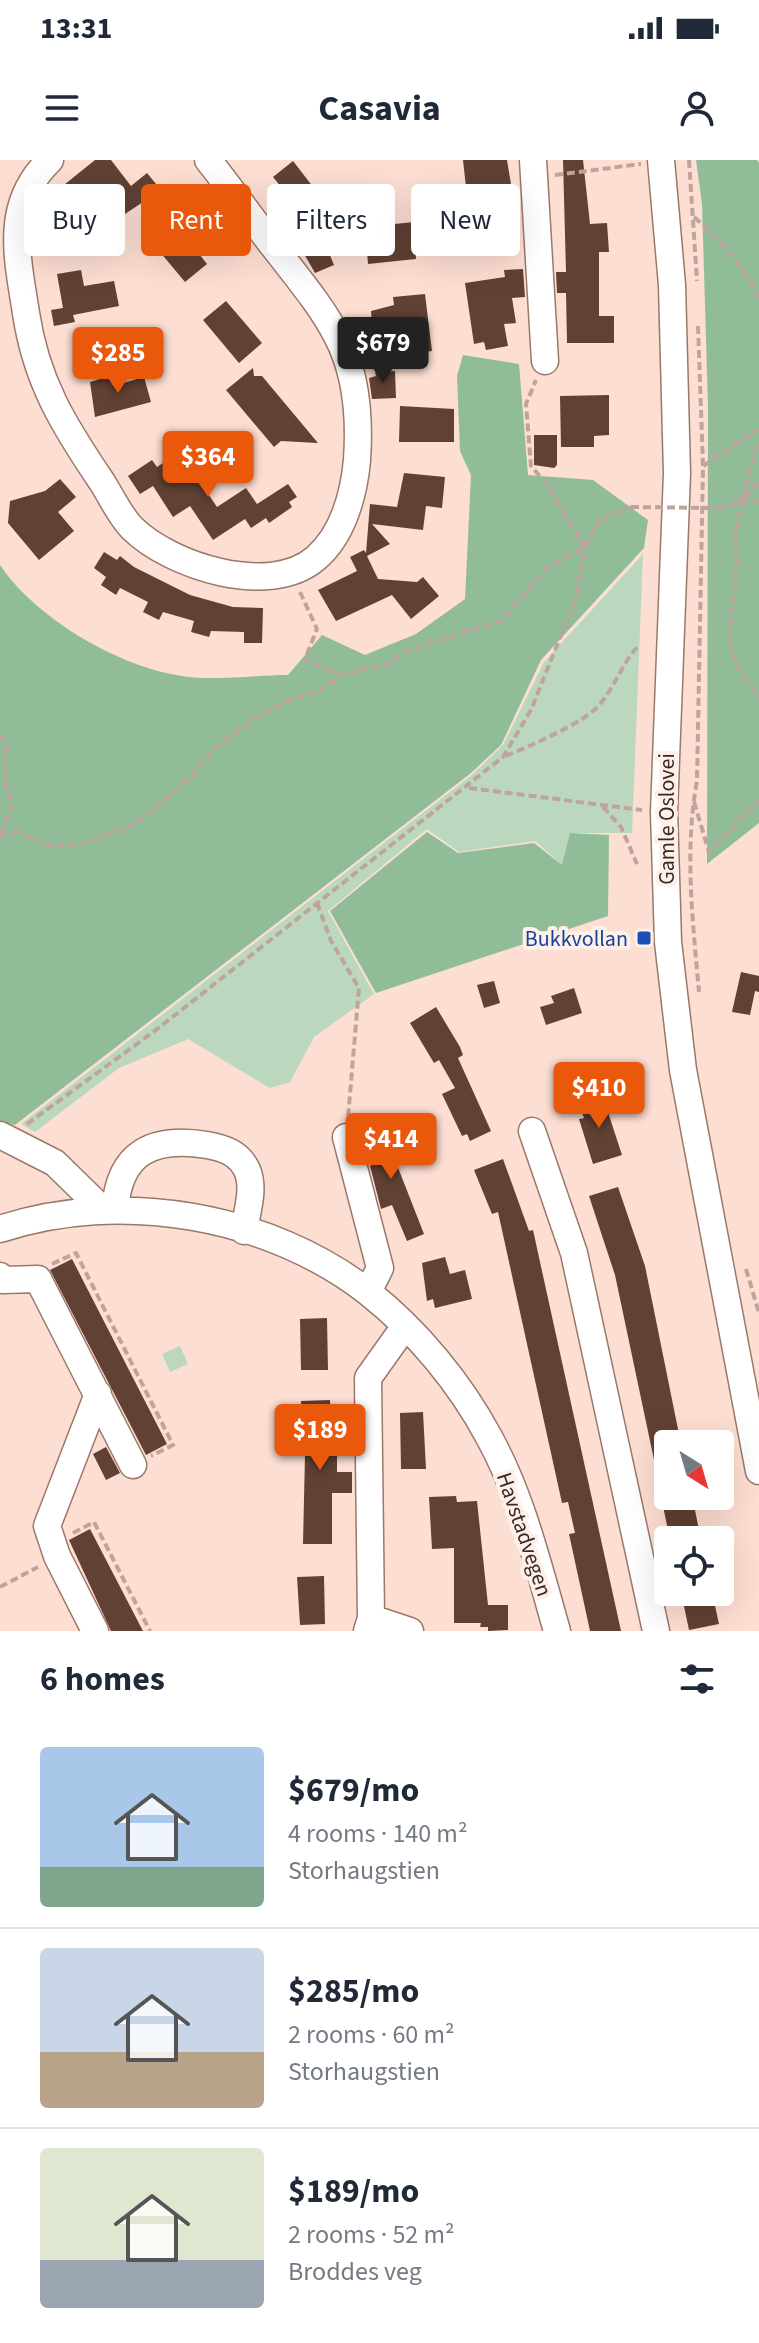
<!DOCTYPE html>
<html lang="en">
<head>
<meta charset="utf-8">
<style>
  body { margin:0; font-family:"Source Sans 3",sans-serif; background:#f6f6f7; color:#1f2937; height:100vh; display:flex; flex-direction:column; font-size:30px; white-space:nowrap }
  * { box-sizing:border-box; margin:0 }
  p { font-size:26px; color:#747a83 }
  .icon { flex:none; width:44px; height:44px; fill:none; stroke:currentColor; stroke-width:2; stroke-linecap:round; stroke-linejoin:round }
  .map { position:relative; height:1471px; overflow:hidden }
  .details { display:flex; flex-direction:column; background:#fff; flex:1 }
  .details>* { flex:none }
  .top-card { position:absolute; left:24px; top:24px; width:712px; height:72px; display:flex; gap:16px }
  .needle { width:52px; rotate:143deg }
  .tools { position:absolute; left:654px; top:1270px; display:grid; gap:16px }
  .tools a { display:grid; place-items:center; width:80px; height:80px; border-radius:8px; background:#fff; box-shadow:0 8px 32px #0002; font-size:40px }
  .price { position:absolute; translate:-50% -68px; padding:0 18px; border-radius:8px; background:#ea580c; color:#fff; font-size:26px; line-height:52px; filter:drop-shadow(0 2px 4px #0008) }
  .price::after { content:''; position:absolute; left:50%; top:48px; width:24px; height:18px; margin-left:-12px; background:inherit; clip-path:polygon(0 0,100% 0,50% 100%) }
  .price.active { background:#222; color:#fff }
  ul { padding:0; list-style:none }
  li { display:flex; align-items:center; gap:24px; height:200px; padding:0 40px }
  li+li { border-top:2px solid #e0e1e3 }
  li span { display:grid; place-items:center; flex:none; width:224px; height:160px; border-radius:8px; color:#555 }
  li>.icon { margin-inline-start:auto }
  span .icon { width:96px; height:96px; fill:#fffc; stroke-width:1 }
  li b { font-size:34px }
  h2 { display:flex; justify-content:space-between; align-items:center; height:96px; padding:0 40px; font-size:34px }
  .tag { padding:0 28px; border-radius:8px; background:#fff; box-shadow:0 8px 32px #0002; font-size:28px; line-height:72px }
  .tag.active { background:#ea580c; color:#fff }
  .status { display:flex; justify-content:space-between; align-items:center; height:56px; padding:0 40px; background:#fff; direction:ltr }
  .status svg { height:22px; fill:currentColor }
  header { display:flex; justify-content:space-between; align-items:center; height:104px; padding:0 40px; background:#fff; font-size:36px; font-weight:700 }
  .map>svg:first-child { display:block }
  .green { fill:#bbd8bf }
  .forest { fill:#90bd97 }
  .building { fill:#604134 }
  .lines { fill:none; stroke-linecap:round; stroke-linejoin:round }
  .minor-casing { stroke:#9a786a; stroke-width:29 }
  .path { stroke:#bea49a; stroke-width:4; stroke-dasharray:8 4; stroke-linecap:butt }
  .minor { stroke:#fff; stroke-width:26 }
  .path-bridge { stroke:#bea49a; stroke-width:4; stroke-dasharray:8 4; stroke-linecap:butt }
  .transit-dot { fill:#1a4fb4; stroke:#ffefe9; stroke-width:3 }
  .labels { text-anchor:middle; stroke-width:8; stroke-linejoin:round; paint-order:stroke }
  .street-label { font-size:22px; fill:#372923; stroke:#ffefe9 }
  .transit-label { font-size:22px; fill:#164399; stroke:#ffefe9; text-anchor:end }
</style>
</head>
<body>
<div class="status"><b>13:31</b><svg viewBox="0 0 49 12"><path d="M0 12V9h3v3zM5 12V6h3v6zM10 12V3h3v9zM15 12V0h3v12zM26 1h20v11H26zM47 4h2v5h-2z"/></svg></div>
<header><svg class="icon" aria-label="menu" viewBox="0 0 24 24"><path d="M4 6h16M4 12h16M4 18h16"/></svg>Casavia<svg class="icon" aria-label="person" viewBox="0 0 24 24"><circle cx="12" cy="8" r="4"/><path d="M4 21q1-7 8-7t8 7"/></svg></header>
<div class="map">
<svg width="759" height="1471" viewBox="0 0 759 1471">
  <rect width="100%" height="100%" fill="#fdded2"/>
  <path class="green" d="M643 394 632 673H570L563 706 535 681 459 692 427 669 328 751 374 834 314 877 290 922 270 928 188 879 119 908 35 972 21 964 473 614 503 585 544 502Z
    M180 1186 188 1204 170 1212 162 1194Z"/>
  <path class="forest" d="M696 0H757L759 3V663L707 704 708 246 702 44Z
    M463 195 519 204 528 315 593 320 648 360 644 388 541 500 501 585 471 613 15 965 0 961V405C35 457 114 504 176 515 211 522 252 515 288 515L322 475 365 495 416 474 465 439 471 315 460 291 457 216Z
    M427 672 458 693 534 683 562 705 570 673 609 675 608 756 376 833 330 751Z"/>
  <path class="building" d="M95 0H111L131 26 147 13 161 30 116 60 107 49 99 56 92 48 87 51 80 42 63 55 49 37Z
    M463 0H507L517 61 494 63 496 88 473 91Z
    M563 0H583L590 64 607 63 609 92H599V156H614V183H567L566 133H557L556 112H566Z
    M293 1 317 32 298 48 273 17Z
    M414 62 416 99 368 104 365 67Z
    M178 67 207 104 185 122 155 86Z
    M325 83 334 105 315 113 303 92Z
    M523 109 525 137 512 138 516 163 504 164 508 186 486 190 484 182 474 184 465 123 505 117 504 110Z
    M81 110 84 126 114 121 119 146 73 155 75 162 54 166 51 150 63 148 57 114Z
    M425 134 432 191 399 195 396 172 373 178 371 151 394 145 393 137Z
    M226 141 262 183 239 203 203 160Z
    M253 208 254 216H262L318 283 281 281 274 287 226 230Z
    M395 211 396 238 372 239 369 218 376 216 375 212Z
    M110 216 113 226 144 217 151 242 95 257 90 222Z
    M609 235V275L594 276V287H561L560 236Z
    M400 246 454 249V282H399Z
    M534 275H557V305L554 308 534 305Z
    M152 300 157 307 166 301 172 311 186 301 217 347 246 328 257 344 288 324 297 337 289 342 292 347 269 363 266 358 251 368 245 359 213 380 190 346 173 357 153 326 140 334 128 316Z
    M404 313 445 317 442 348 426 346 423 370 372 364 390 384 367 396 378 419 417 422 423 417 439 436 411 459 392 435 336 461 318 430 357 411 350 397 364 390 366 393 370 344 397 347Z
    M60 319 76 337 58 352 74 371 39 400 8 363 10 341 45 331Z
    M104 392 117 400 120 396 134 407 190 435 233 447 263 448 262 483H244V472L211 471 209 477 191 472 194 461 163 452 159 460 143 452 148 442 120 428 116 435 101 425 106 417 94 408Z
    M741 812 759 816V832L755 831 750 855 732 852Z
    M494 821 500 843 484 848 477 825Z
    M574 828 582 853 546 865 540 847 554 843 551 836Z
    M436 847 460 887 463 895 458 898 491 971 470 981 467 974 462 976 442 934 455 928 439 900 434 903 410 863Z
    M602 934 622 995 593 1004 579 959 584 958 578 941Z
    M379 959 424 1074 407 1081 392 1045 381 1049 370 1006 376 1003 361 966Z
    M503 999 529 1071 533 1070 621 1471H590L569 1374 575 1373 568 1342 562 1343 498 1052 492 1054 474 1010Z
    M618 1027 645 1106 681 1284H668V1332L661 1333 615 1115 589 1036Z
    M445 1097 450 1114 465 1110 472 1139 435 1148 433 1139 427 1141 422 1103Z
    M72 1099 167 1284 146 1295 50 1110Z
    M327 1158 328 1210H301L300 1159Z
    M330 1240 331 1274 333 1282H337V1312H352V1333H332V1384H303L305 1295H302L301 1241Z
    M423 1252 426 1309H401L400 1253Z
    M106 1287 120 1313 106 1320 93 1294Z
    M456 1336 457 1342 477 1341 488 1445H508V1470L488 1471V1467H480L481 1463H454V1388L432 1389 429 1337Z
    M693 1340 701 1380H670L663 1346Z
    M90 1369 143 1471H111L69 1380Z
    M324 1416 325 1464 300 1465 297 1417Z
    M681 1432H712L719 1464 689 1470Z"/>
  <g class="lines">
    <g class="minor-casing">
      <path id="minor" d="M50 0C4 44 17 96 26 153 36 221 64 266 102 322 111 336 120 356 132 368 170 406 270 438 316 398 343 375 354 334 357 300 360 257 357 214 337 176 322 147 301 122 281 96 256 65 233 31 208 0
        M533 0 545 201
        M661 0 672 125 677 313 664 652 668 782 683 910 759 1311
        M532 971 574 1093 656 1471
        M0 975 55 1003 104 1051
        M346 977 380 1108 368 1132
        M115 1050C119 992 153 976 207 985 224 988 239 993 247 1010 255 1028 247 1051 244 1071
        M0 1069C119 1029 270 1055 369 1133 417 1171 460 1223 489 1277 522 1337 538 1405 557 1471
        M0 1116 3 1120 38 1119 133 1305
        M371 1458 410 1471
        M95 1471 57 1396 47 1366 98 1234
        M367 1471 371 1458 368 1218 405 1166"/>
    </g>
    <path class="path" d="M689 0 697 121
      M555 15 641 4
      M694 57C722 81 743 105 759 139
      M698 166 703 306 697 621C684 690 693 763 699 832
      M703 306 759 269
      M759 322 742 340 735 374 737 404 729 480 737 506 759 537
      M742 340 759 341
      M720 348 742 340 759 280
      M300 432 317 469 305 499 339 515
      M0 575 7 586 5 620 12 645 0 679
      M506 596C529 586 585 563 600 544 615 526 622 504 638 486
      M469 628 642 650
      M694 642 709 692 759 640
      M603 647 621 667 637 704
      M0 674 19 672 48 686H77L126 668 152 651 191 617 213 590 254 559 286 542 321 530 339 515 388 504 404 492 502 460 546 409 585 387 546 323 531 306 526 244 536 220
      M317 743 331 781 359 828 348 958
      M27 964 156 870 503 597 531 550 576 438 585 387 600 359 631 347
      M52 1104 76 1093 173 1285 151 1296
      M746 1109 759 1153
      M73 1373 94 1362 150 1471
      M0 1427 38 1407"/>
    <use href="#minor" class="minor"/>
    <path class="path-bridge" d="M631 347 720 348"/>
  </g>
  <rect class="transit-dot" x="636" y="770" width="16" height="16" rx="4"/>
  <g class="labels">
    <g class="street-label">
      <text transform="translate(666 659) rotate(-90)" y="8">Gamle Oslovei</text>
      <text transform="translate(525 1374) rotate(71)" y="8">Havstadvegen</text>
    </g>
    <g class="transit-label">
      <text x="628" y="786">Bukkvollan</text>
    </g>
  </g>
</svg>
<div class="tools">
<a><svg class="needle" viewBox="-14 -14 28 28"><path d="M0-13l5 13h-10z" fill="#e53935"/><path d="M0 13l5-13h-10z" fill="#747a83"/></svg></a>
<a><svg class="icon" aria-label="locate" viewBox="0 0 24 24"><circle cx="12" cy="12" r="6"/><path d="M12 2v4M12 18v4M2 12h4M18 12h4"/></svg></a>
</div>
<b class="price active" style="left:383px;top:225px">$679</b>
<b class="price" style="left:118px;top:235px">$285</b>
<b class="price" style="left:208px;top:339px">$364</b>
<b class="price" style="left:599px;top:970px">$410</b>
<b class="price" style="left:391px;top:1021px">$414</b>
<b class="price" style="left:320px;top:1312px">$189</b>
<div class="top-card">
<a class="tag">Buy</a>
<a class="tag active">Rent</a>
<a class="tag">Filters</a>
<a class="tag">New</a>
</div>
</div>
<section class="details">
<h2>6 homes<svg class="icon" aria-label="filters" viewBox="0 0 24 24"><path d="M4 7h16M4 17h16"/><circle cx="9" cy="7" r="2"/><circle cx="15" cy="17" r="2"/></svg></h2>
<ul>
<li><span style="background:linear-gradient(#a9c7e8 75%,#7fa58c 0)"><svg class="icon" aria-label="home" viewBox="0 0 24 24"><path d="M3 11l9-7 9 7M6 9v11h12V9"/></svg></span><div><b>$679/mo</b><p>4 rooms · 140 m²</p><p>Storhaugstien</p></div></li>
<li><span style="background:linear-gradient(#c9d6e8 65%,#b9a48a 0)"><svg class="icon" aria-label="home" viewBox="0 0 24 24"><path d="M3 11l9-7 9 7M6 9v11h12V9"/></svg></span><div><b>$285/mo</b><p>2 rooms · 60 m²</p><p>Storhaugstien</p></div></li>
<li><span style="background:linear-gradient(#dfe7d0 70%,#9aa5b1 0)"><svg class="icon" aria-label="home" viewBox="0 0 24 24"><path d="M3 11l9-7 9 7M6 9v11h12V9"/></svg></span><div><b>$189/mo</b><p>2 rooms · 52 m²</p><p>Broddes veg</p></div></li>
</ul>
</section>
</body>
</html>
